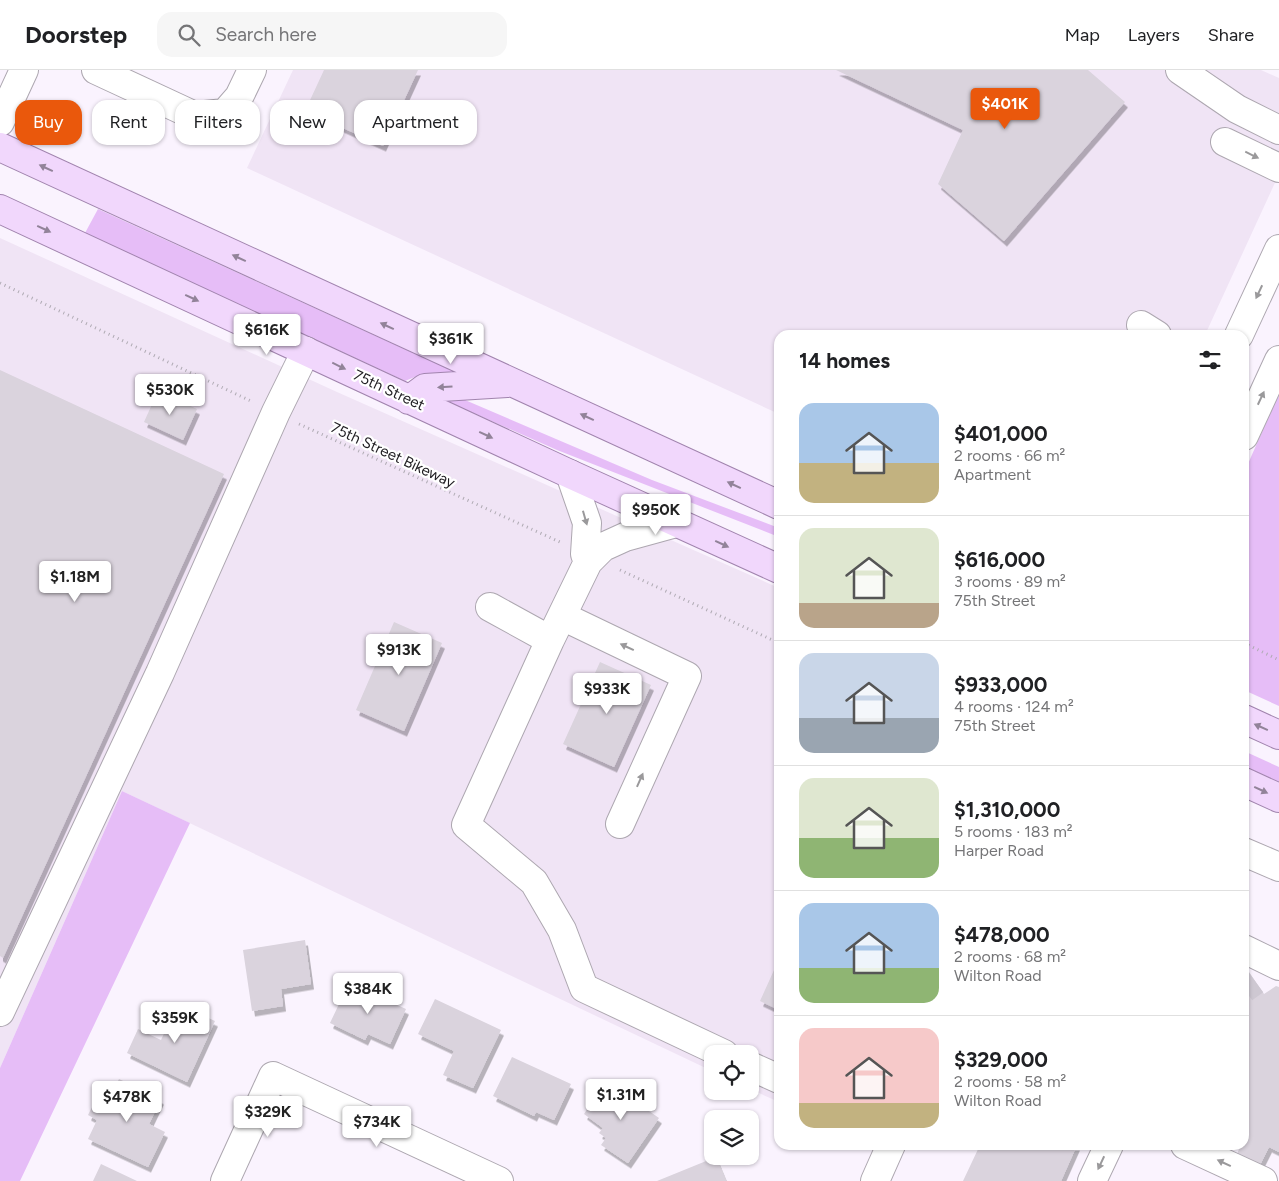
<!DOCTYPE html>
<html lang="en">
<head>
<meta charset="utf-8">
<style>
  body { margin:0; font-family:Figtree,sans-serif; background:#f6f6f6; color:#202124; height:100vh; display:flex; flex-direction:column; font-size:19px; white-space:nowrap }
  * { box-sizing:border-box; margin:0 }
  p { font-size:16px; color:#757577 }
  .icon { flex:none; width:28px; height:28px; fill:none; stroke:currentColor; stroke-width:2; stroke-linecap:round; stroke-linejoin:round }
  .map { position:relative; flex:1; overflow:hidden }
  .panel { position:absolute; left:774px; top:260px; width:475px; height:820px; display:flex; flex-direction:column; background:#fff; border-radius:15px; box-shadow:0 1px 4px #0004 }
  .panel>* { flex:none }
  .banner { position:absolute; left:15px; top:30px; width:475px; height:45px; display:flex; gap:10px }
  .fabs { position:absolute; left:704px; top:975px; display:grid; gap:10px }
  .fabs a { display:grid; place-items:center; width:55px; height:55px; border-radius:10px; background:#fff; box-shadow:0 1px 4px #0004; font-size:25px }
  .price { position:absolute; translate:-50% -42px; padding:0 11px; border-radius:5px; background:#fff; color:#222; font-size:16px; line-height:32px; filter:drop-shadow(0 1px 2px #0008) }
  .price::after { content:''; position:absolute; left:50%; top:30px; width:15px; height:11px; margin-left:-8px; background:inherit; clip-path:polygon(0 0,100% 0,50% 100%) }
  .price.selected { background:#ea580c; color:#fff }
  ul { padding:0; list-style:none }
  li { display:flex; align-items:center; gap:15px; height:125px; padding:0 25px }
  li+li { border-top:1px solid #e0e0e0 }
  li span { display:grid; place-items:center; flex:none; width:140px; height:100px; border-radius:15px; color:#555 }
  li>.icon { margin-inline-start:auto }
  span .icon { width:60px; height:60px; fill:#fffc; stroke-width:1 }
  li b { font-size:21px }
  h2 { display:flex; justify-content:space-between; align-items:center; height:60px; padding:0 25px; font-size:21px }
  .pill { padding:0 18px; border-radius:15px; background:#fff; box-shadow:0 1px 4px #0004; font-size:18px; line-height:45px }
  .pill.selected { background:#ea580c; color:#fff }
  header { display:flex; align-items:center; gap:30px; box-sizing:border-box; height:70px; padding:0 25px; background:#fff; border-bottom:1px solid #e0e0e0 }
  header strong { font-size:24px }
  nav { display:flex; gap:28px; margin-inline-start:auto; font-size:18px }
  .search { width:350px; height:45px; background:#f6f6f6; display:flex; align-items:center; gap:12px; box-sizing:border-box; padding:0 18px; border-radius:15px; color:#757577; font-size:19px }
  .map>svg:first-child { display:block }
  .built { fill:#f0e4f5 }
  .green { fill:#e6bdf7 }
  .building { fill:#dad3dd; filter:url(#shadow) }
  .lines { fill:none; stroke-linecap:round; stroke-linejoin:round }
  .minor-tunnel { stroke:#cec8d2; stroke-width:28; stroke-dasharray:28 14; stroke-linecap:butt }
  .minor-casing { stroke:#ada7b0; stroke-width:30 }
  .major-casing { stroke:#a184ae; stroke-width:30 }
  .path { stroke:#afaab3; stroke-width:3; stroke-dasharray:1 4; stroke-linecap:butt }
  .minor { stroke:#fff; stroke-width:28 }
  .major { stroke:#f1d7fc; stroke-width:28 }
  .oneway { fill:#9a999b }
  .oneway2 { fill:#928399 }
  .labels { text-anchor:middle; stroke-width:4.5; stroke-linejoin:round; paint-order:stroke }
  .street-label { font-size:15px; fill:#1f1d21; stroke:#fff }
</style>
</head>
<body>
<header>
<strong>Doorstep</strong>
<div class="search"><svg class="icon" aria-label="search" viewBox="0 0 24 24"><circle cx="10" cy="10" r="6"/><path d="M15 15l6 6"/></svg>Search here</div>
<nav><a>Map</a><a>Layers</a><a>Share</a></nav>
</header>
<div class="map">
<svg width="1279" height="1111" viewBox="0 0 1279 1111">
  <defs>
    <filter id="shadow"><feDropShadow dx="3" dy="5.5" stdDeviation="0" flood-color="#0004"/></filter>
  </defs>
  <rect width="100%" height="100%" fill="#faf3fe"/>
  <path class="built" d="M293 0H1261L1279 8V104L1205 265H779V344L247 98Z
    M0 168 337 322 779 518V1032L750 1019V984H712V1001L122 721 0 998Z"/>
  <path class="green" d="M98 139 455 302 422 304 405 311 85 163Z
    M1279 323V636L1244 620V403Z
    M458 327 652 410 779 458V467L557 380 444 330Z
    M1244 681 1279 697V712L1244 696Z
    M122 721 190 753 20 1111H0V998Z"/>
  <path class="building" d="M324 0H418L383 76 305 41Z
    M836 0H1088L1125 32 1004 171 938 114 963 60Z
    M0 300 224 404 3 888 0 886Z
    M158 321 197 339 183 370 144 352Z
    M394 552 442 573 404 661 356 640Z
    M600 592 651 615 614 697 563 674Z
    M305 870 311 914 281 919 283 936 252 941 243 880Z
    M779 889V940L760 931Z
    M1247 899 1264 924 1276 916 1279 917V1082L1269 1077 1259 1097 1236 1086 1241 1075H1244V943L1247 936 1244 931V901Z
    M349 913 406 939 390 974 368 964 365 970 330 953Z
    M435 929 501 960 473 1018 443 1005 454 981 418 964Z
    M178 934 215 951 187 1012 127 983 138 959 161 970Z
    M512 987 571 1014 554 1050 536 1042 534 1046 493 1026Z
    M119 1009 161 1029 149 1054 165 1062 148 1097 88 1069 97 1050 88 1045 97 1027 108 1032Z
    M606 1011 659 1048 628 1093 601 1075 606 1068 599 1063 603 1058 584 1044Z
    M980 1075H1077L1061 1111H963Z
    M716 1087 726 1111H657Z
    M101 1094 137 1111H93Z"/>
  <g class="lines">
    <path class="minor-tunnel" d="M1244 919 1255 911"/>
    <g class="minor-casing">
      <path id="minor" d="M96 0 195 46 225 43 239 27 252 0
        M1180 0 1237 39 1279 60
        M0 52 24 0
        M1225 72 1279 98
        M1141 255 1157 265
        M1239 265 1279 179
        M1244 366 1279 290
        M570 404 587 453 585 484 588 492
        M676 453 625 467 603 477 588 492 550 570 466 755 534 812 562 860 584 918 724 984
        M490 537 550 570
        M562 546 687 606 620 754
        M1244 782 1279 797
        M1244 879 1279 896
        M0 942 160 603 276 342 306 281
        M750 996 779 1009
        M1185 1075 1263 1111
        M225 1111 273 1006 499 1111
        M875 1111 891 1075
        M1092 1111 1109 1075"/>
    </g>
    <g class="major-casing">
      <path id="major" d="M0 77 779 435
        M0 139 570 404 779 499
        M409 330 425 318 507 313
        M1244 649 1279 665
        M1244 712 1279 728"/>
    </g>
    <path class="path" d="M0 213 253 332
      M299 354 560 472
      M620 500 779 573
      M1244 573 1279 590"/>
    <use href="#minor" class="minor"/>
    <use href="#major" class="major"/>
  </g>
  <defs><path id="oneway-solid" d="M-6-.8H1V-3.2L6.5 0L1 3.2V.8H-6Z" transform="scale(1.25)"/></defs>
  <g class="oneway">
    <use href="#oneway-solid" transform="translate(1252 85) rotate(26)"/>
    <use href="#oneway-solid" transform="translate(1259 222) rotate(115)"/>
    <use href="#oneway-solid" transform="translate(1261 328) rotate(-65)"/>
    <use href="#oneway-solid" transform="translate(585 448) rotate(74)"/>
    <use href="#oneway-solid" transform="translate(627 577) rotate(-155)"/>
    <use href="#oneway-solid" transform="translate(640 710) rotate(-66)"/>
    <use href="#oneway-solid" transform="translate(1101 1093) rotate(115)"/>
    <use href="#oneway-solid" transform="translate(1224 1093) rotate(-155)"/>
  </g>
  <g class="oneway2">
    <use href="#oneway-solid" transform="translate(46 98) rotate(-155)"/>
    <use href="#oneway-solid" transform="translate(44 159) rotate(25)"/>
    <use href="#oneway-solid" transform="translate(239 188) rotate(-155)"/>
    <use href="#oneway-solid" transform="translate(192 228) rotate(25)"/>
    <use href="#oneway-solid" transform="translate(387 256) rotate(-155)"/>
    <use href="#oneway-solid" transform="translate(339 296) rotate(26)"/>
    <use href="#oneway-solid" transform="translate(445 317) rotate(176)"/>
    <use href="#oneway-solid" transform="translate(587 347) rotate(-155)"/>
    <use href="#oneway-solid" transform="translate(486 365) rotate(25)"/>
    <use href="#oneway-solid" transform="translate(734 415) rotate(-155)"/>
    <use href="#oneway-solid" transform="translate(722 474) rotate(25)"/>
    <use href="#oneway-solid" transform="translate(1261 657) rotate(-156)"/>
    <use href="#oneway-solid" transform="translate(1261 720) rotate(25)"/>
  </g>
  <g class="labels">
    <g class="street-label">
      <text transform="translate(389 320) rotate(25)" y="5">75th Street</text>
      <text transform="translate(393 385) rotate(25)" y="5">75th Street Bikeway</text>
    </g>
  </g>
</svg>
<div class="fabs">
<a><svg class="icon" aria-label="locate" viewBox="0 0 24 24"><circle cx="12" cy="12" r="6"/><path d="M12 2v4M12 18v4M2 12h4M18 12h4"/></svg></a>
<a><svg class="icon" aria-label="layers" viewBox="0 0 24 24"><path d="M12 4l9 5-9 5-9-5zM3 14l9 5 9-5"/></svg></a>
</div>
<b class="price selected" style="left:1005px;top:60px">$401K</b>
<b class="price" style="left:267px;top:286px">$616K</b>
<b class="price" style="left:451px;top:295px">$361K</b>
<b class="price" style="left:170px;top:346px">$530K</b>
<b class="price" style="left:656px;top:466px">$950K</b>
<b class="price" style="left:75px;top:533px">$1.18M</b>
<b class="price" style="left:399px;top:606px">$913K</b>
<b class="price" style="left:607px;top:645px">$933K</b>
<b class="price" style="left:368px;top:945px">$384K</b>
<b class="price" style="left:175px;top:974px">$359K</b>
<b class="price" style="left:621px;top:1051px">$1.31M</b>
<b class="price" style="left:127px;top:1053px">$478K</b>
<b class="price" style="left:268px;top:1068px">$329K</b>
<b class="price" style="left:377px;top:1078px">$734K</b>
<div class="banner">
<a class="pill selected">Buy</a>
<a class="pill">Rent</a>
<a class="pill">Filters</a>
<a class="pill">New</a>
<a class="pill">Apartment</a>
</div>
<section class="panel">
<h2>14 homes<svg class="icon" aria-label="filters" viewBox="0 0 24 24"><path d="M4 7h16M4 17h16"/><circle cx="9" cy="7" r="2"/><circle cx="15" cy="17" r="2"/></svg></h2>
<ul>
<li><span style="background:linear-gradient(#a9c7e8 60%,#c2b280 0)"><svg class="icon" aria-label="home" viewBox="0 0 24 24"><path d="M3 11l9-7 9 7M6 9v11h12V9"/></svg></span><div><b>$401,000</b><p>2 rooms · 66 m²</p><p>Apartment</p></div></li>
<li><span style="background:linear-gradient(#dfe7d0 75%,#b9a48a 0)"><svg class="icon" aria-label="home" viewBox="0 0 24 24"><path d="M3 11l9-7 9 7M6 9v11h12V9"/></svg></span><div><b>$616,000</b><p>3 rooms · 89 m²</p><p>75th Street</p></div></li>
<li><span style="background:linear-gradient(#c9d6e8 65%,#9aa5b1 0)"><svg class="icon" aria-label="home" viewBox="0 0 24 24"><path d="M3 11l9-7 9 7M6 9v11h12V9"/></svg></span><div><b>$933,000</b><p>4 rooms · 124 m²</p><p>75th Street</p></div></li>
<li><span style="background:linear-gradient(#dfe7d0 60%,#8fb573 0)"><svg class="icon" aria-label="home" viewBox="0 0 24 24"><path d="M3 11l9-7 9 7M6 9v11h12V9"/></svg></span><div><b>$1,310,000</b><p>5 rooms · 183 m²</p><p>Harper Road</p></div></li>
<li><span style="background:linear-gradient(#a9c7e8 65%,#8fb573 0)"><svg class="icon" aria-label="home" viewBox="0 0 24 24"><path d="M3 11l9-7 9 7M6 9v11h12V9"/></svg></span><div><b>$478,000</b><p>2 rooms · 68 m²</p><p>Wilton Road</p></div></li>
<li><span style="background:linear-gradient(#f6c9c9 75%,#c2b280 0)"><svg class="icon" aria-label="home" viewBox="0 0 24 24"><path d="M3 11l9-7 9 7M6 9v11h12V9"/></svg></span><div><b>$329,000</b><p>2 rooms · 58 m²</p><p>Wilton Road</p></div></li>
</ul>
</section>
</div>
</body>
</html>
